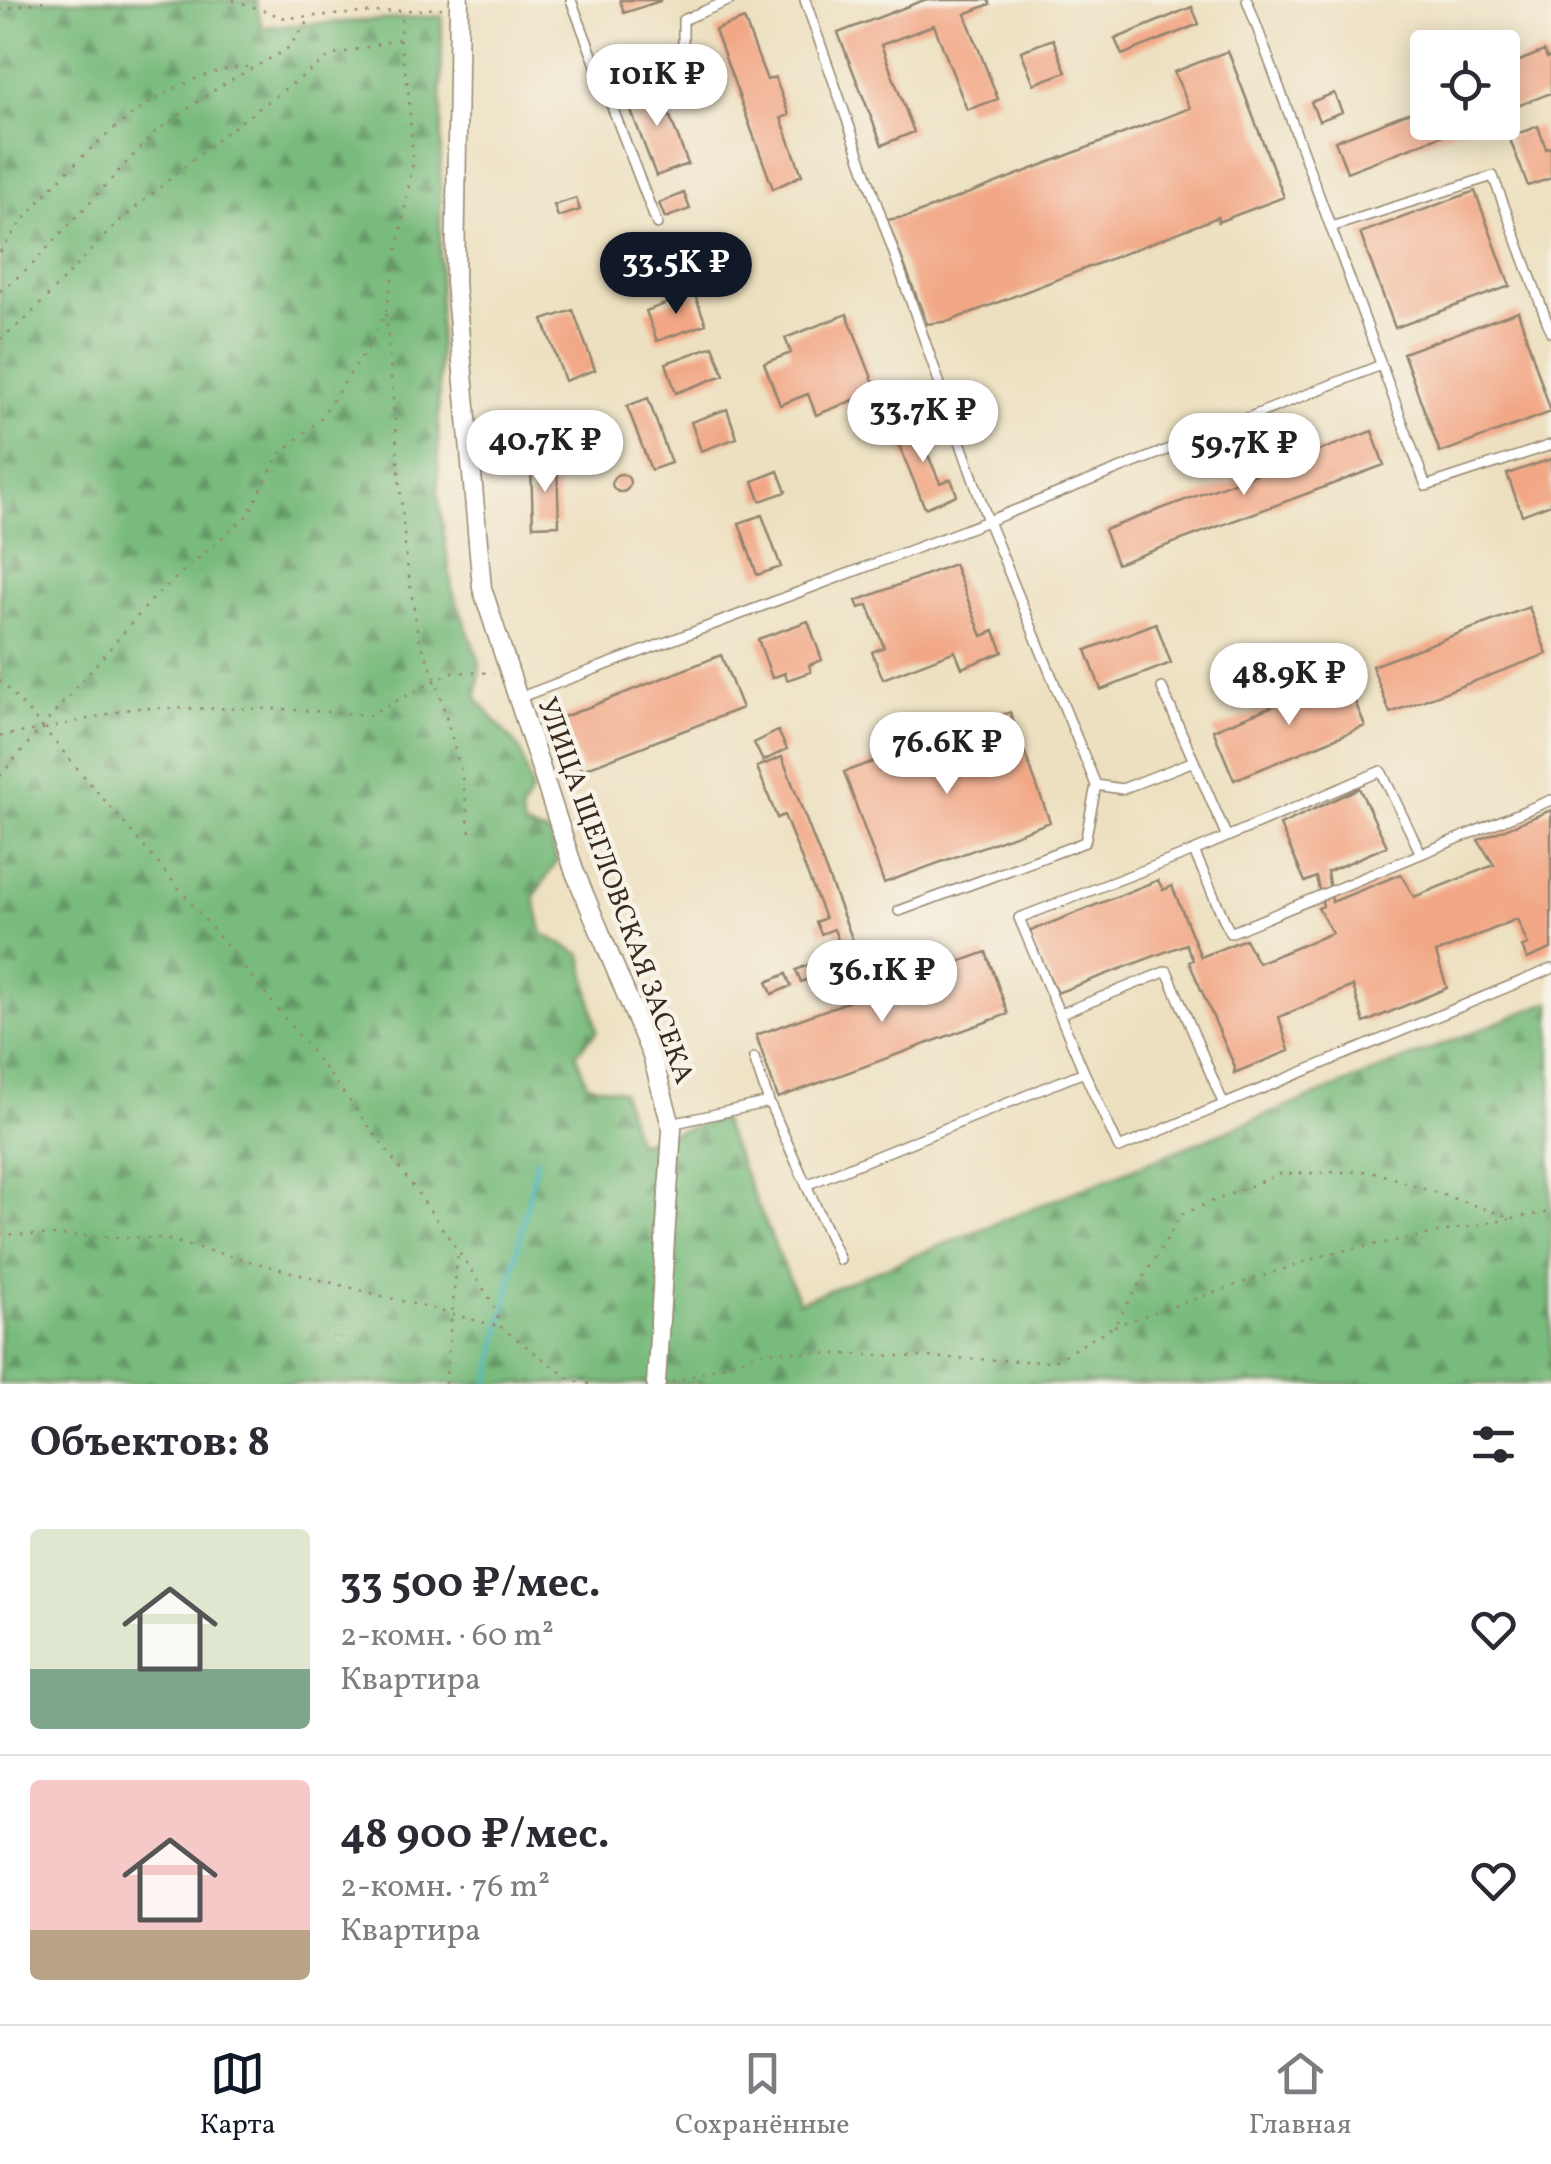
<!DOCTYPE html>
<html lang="ru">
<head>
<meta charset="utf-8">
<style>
  body { margin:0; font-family:Vollkorn,serif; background:#f2f2f3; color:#2b2b33; height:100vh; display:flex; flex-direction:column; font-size:38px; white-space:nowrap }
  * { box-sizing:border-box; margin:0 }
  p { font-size:32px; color:#7c7c81 }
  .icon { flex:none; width:55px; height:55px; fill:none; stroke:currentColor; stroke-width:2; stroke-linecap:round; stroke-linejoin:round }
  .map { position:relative; height:1384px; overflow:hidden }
  .drawer { display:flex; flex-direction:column; background:#fff; flex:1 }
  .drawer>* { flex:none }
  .buttons { position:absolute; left:1410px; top:30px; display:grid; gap:20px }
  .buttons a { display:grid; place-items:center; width:110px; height:110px; border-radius:10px; background:#fff; box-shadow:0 5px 25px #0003; font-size:50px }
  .price { position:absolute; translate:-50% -85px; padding:0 22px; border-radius:35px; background:#fff; color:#222; font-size:32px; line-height:65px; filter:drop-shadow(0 2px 5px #0008) }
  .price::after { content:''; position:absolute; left:50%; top:60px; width:30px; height:22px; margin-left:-15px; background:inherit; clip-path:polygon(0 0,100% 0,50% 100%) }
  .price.current { background:#111827; color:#fff }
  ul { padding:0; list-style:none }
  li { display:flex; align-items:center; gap:30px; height:250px; padding:0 30px }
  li+li { border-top:2px solid #e1e1e2 }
  li span { display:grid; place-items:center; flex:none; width:280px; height:200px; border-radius:10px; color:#555 }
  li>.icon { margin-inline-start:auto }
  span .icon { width:120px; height:120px; fill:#fffc; stroke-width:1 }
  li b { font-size:42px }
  h2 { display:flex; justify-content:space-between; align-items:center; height:120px; padding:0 30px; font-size:42px }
  .menu { display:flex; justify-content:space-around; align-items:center; height:140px; border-top:2px solid #e1e1e2; background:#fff; font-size:28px; color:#7c7c81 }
  .menu a { display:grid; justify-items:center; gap:5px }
  .menu .current { color:#111827 }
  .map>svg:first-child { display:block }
  .forest { fill:url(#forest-firs); stroke:#5a724e; stroke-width:2.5 }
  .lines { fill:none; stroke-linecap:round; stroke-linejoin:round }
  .stream { stroke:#4ab9c3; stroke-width:4 }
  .building { fill:#f2a786 }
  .service-casing { stroke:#94856f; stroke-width:12 }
  .minor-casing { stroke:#94856f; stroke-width:21 }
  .path { stroke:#94856f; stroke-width:2.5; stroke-dasharray:2.5 8; stroke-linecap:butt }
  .service { stroke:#fff; stroke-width:9 }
  .minor { stroke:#fff; stroke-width:18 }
  .labels { text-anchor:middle; stroke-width:9; stroke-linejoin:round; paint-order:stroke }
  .street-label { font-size:28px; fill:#3b2a1e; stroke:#f7f3e8 }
</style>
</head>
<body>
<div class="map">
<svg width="1551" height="1384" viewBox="0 0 1551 1384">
  <defs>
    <pattern id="forest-firs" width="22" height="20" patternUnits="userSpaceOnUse" patternTransform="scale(2.5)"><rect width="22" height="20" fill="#79bb7d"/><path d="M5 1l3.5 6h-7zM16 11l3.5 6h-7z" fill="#649866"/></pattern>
  </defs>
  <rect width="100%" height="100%" fill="#f7f3e8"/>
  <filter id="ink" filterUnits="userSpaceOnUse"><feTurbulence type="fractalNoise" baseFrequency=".01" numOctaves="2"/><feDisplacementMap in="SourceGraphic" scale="20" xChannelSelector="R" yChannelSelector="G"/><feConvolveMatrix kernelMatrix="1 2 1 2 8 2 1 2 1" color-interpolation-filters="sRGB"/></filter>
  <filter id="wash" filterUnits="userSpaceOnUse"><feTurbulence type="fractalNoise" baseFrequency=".0048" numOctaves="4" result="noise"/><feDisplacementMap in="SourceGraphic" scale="40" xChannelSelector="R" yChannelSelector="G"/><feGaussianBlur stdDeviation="2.25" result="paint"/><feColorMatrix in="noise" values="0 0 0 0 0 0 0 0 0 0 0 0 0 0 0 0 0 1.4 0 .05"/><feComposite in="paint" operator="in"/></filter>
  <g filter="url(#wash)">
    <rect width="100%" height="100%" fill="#ede0c0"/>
    <path class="forest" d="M0 0H256L262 27 442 16 438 494 452 589 480 663 477 699 520 750 532 791 521 812 524 827 549 834 557 861 534 897 543 934 582 955 597 1031 576 1054 587 1084 622 1091 637 1143 721 1119 799 1302 1551 1001V1384H0Z"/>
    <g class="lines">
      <path class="stream" d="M489 1384 537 1158"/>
    </g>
    <g id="blocks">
      <path class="building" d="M620 0H660V1L624 13Z
        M924 0H988L990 4 965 14 998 99 967 110 934 25 881 45 914 132 882 145 838 33Z
        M1192 7 1199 24 1122 55 1115 39Z
        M744 19 767 80 775 77 789 115 781 118 802 175 773 189 715 30Z
        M1053 39 1066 72 1034 84 1021 51Z
        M1228 51 1284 197 1218 222V217L950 321 927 324 887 220 910 216 1190 108 1174 72Z
        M1544 51 1547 58 1551 57V93L1502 112V68Z
        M657 82 688 164 656 176 625 95Z
        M1334 93 1342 112 1319 121 1311 102Z
        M1428 105V122L1474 123 1347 172 1335 141Z
        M1538 126 1546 149 1551 147V178L1528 186 1509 137Z
        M1475 191 1510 286 1395 328 1360 233Z
        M684 193 690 209 665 218 659 203Z
        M576 198 580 210 558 217 554 205Z
        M674 241 685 271 638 287 628 258Z
        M694 293 706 324 657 341 646 311Z
        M573 310 595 370 565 381 543 320Z
        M1518 311 1551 412 1440 453 1403 353Z
        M847 314 877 391 816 415 808 394 780 405 764 363 791 353 785 338Z
        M713 346 724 375 676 393 666 363Z
        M648 398 671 463 651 470 627 406Z
        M727 409 737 438 701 451 691 422Z
        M925 420 932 437 922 441 940 483 951 479 957 495 925 508 894 433Z
        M1372 431 1384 465 1117 564 1104 530Z
        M1551 459V504L1522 515 1507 474Z
        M557 464 559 525 533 526 531 465Z
        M778 471 786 492 760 501 753 481Z
        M612 483a9 9 0 1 1 18 0a9 9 0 1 1-18 0Z
        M762 515 781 567 757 575 739 523Z
        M954 564 982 636 994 631 1003 652 962 668 955 651 883 679 872 652 884 647 868 605 859 608 856 601Z
        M1529 607 1547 654 1390 713 1372 666Z
        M808 621 822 660 809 665 811 672 787 680 785 673 772 678 758 639Z
        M1156 623 1171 663 1101 690 1086 650Z
        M721 655 742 708 582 770 561 718Z
        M1345 677 1365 726 1234 780 1213 730Z
        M1010 712 1050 822 884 883 844 772Z
        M778 731 787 749 763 761 754 743Z
        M782 757 860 959 801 982 796 970 842 951 834 929 821 934 816 922 825 918 784 815 777 818 757 767Z
        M1359 788 1387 846 1327 872 1332 902 1401 874 1414 897 1494 865 1478 840 1551 810V949L1527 959 1522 947 1528 945 1517 919 1436 953 1447 988 1364 1023 1353 986 1279 1017 1289 1051 1234 1073 1235 1067 1189 962 1193 960 1186 944 1057 993 1028 932 1158 880 1163 890 1172 886 1201 957 1245 939 1258 963 1332 933 1318 908 1323 906 1316 877 1305 882 1280 825Z
        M986 952 1008 1014 778 1098 756 1035Z
        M786 974 791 986 772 994 767 982Z"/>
    </g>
  </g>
  <g filter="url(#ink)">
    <use href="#blocks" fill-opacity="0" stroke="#94856f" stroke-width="2.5"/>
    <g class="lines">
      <g class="service-casing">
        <path id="service" d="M571 0 657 224
          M805 0 988 521 1096 785 1085 842 899 911
          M1247 0 1426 486 1551 445
          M604 88 683 51V20L730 0
          M1331 227 1493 176 1551 332
          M1162 688 1227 837
          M518 698 988 521 1381 365
          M1096 785 1122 789 1194 761
          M1194 851 1230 933 1551 800
          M1060 1014 1167 971 1224 1105
          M754 1058 769 1102 840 1260
          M1084 1072 1019 918 1194 851 1381 771 1421 854
          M671 1124 769 1102
          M806 1185 1084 1072 1119 1148 1551 969"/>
      </g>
      <g class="minor-casing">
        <path id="minor" d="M459 0 455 282 482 588 574 870 652 1056 672 1129 656 1384"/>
      </g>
      <path class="path" d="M233 0 285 18 442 8
        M0 10 49 0
        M0 252C49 180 160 66 253 67
        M0 291 29 268 154 133 220 86 286 50 312 17
        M386 314 406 557 418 636 436 680 462 776 470 832
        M0 339 27 318 115 225 219 138 330 56 399 39
        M0 680 43 728
        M45 729 134 708 284 709 370 715 452 672 494 673
        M0 736 44 729C201 914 360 1099 492 1302L501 1327 571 1380 590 1384
        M0 776 154 597 248 515 279 455 319 420 373 340 386 312 413 163 408 86 399 39 403 11
        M0 1234 161 1238 501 1327
        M1114 1326 1331 1253 1510 1219
        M672 1383 766 1351 1052 1362 1114 1326 1182 1214 1279 1174 1371 1171 1512 1218 1551 1212
        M445 1384 458 1251"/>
      <use href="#service" class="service"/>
      <use href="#minor" class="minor"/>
    </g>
  </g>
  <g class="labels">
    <g class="street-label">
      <text transform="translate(617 890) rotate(70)" y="10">УЛИЦА ЩЕГЛОВСКАЯ ЗАСЕКА</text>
    </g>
  </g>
</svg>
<div class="buttons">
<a><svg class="icon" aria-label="locate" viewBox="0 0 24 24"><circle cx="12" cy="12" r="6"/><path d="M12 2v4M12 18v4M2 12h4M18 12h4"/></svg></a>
</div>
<b class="price" style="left:657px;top:129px">101K ₽</b>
<b class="price current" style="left:676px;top:317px">33.5K ₽</b>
<b class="price" style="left:923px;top:465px">33.7K ₽</b>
<b class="price" style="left:545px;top:495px">40.7K ₽</b>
<b class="price" style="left:1244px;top:498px">59.7K ₽</b>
<b class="price" style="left:1289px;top:728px">48.9K ₽</b>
<b class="price" style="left:947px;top:797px">76.6K ₽</b>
<b class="price" style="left:882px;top:1025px">36.1K ₽</b>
</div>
<section class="drawer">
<h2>Объектов: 8<svg class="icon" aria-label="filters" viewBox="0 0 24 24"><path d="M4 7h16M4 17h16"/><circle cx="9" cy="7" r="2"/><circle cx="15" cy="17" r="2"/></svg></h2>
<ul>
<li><span style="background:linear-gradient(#dfe7d0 70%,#7fa58c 0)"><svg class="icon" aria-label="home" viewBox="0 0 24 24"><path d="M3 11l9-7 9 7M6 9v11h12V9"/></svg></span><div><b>33 500 ₽/мес.</b><p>2-комн. · 60 m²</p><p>Квартира</p></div><svg class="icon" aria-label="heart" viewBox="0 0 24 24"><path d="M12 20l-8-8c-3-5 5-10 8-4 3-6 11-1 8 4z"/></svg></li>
<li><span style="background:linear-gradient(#f6c9c9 75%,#b9a48a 0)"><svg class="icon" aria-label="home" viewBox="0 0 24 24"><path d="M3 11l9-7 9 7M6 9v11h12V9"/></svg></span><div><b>48 900 ₽/мес.</b><p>2-комн. · 76 m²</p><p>Квартира</p></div><svg class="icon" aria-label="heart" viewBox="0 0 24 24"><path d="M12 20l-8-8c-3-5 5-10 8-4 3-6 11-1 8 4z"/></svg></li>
</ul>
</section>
<nav class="menu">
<a class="current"><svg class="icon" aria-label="map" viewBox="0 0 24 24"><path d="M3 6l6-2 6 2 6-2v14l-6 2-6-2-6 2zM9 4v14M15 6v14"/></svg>Карта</a>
<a><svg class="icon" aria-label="saved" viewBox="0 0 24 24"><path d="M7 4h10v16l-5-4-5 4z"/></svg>Сохранённые</a>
<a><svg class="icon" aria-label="home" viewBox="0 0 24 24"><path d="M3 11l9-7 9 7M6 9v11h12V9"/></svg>Главная</a>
</nav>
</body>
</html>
